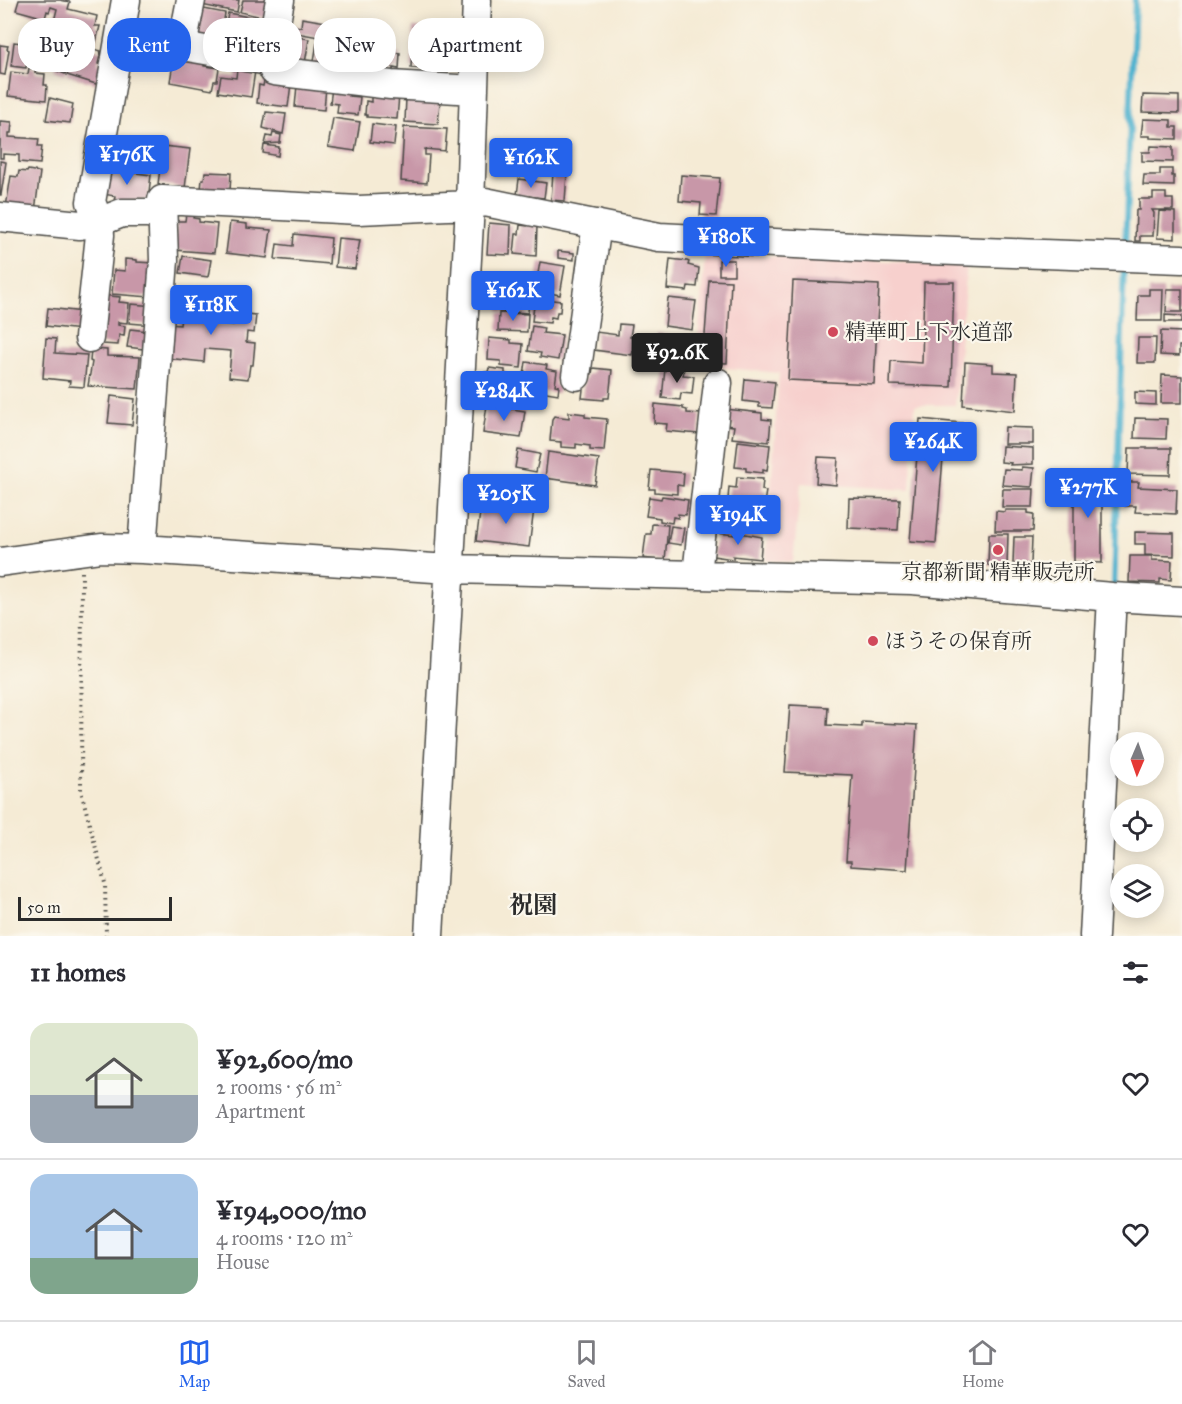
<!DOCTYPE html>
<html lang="en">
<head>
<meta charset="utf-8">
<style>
  body { margin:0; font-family:"IM FELL Great Primer","Noto Serif JP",serif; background:#f7f7f7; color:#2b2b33; height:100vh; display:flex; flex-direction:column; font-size:22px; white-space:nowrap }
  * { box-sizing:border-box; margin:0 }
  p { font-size:20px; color:#7c7c81 }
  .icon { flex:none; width:33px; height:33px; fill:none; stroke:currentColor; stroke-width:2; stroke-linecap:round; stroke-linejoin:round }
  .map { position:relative; height:936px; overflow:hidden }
  .drawer { display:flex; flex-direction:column; background:#fff; flex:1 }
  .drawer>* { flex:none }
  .hud { position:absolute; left:18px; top:18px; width:600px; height:54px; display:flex; gap:12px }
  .needle { width:39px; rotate:182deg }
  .controls { position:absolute; left:1110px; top:732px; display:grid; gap:12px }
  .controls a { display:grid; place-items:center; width:54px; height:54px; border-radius:50%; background:#fff; box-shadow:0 3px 15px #0003; font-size:30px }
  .scale { position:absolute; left:18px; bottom:15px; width:154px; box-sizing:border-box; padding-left:6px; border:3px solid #2b2b2b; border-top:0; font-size:16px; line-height:21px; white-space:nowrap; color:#2b2b2b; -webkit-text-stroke:4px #fbf7ec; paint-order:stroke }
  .price { position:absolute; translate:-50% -51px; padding:0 14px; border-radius:6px; background:#2563eb; color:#fff; font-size:20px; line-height:39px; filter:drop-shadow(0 2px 3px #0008) }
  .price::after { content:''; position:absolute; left:50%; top:36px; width:18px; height:14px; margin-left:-9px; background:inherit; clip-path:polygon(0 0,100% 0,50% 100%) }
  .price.current { background:#222; color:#fff }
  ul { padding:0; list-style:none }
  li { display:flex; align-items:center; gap:18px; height:150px; padding:0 30px }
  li+li { border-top:2px solid #e1e1e2 }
  li span { display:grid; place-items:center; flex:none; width:168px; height:120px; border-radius:18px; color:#555 }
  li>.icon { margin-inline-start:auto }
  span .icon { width:72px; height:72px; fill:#fffc; stroke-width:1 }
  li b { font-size:26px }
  h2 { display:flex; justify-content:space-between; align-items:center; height:72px; padding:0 30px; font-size:26px }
  .chip { padding:0 21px; border-radius:24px; background:#fff; box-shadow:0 3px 15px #0003; font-size:21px; line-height:54px }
  .chip.current { background:#2563eb; color:#fff }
  .tab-bar { display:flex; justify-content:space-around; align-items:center; height:84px; border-top:2px solid #e1e1e2; background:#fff; font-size:16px; color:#7c7c81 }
  .tab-bar a { display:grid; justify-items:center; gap:3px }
  .tab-bar .current { color:#2563eb }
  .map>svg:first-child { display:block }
  .built { fill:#f7d0cd }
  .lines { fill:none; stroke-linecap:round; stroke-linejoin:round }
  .stream { stroke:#50b2cf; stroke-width:6 }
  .building { fill:#c897a8 }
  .minor-casing { stroke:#494844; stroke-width:31 }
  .path { stroke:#494844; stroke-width:4; stroke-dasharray:1.5 4.5; stroke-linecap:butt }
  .minor { stroke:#fff; stroke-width:28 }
  .poi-dot { fill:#d1495b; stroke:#fbf7ec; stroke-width:2 }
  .labels { text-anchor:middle; stroke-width:4.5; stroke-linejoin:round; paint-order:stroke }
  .poi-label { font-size:21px; fill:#2b2b2b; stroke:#fbf7ec; text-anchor:start }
  .quarter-label { font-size:24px; font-weight:bold; fill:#2b2b2b; stroke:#fbf7ec }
</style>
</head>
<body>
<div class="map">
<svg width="1182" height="936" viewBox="0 0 1182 936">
  <rect width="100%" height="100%" fill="#fbf7ec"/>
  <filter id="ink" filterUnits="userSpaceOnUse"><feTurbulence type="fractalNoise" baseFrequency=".0167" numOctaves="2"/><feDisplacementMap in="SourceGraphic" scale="12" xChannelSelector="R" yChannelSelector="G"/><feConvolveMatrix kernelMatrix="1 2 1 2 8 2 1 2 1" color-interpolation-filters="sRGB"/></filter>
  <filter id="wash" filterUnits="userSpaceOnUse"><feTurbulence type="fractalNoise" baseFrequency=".008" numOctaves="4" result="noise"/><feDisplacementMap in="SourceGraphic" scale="24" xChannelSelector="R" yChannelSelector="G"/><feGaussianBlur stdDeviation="1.35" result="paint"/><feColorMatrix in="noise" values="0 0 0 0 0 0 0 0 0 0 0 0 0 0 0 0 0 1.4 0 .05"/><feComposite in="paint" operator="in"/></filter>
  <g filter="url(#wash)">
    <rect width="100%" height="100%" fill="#f5ebd5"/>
    <path class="built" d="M705 254 967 264 955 405H915L910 490 801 483 793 562 766 560 779 373 696 365Z"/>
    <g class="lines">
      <path class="stream" d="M1125 248 1135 0
        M1114 590 1124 264"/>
    </g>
    <g id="blocks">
      <path class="building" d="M19 0H60L70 2 68 9 97 16 95 26H100L96 42 91 41 88 51 49 42 57 9 51 7 49 12 47 11 45 18 16 10Z
        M202 0H239L237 12 201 5Z
        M243 0H270L266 18 240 12Z
        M199 8 225 13 220 43 194 38Z
        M228 13 265 20 258 45 242 42V40L236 38 235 46 223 44Z
        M302 18 338 24 335 40 285 31 286 25 301 27Z
        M413 27 461 30 458 71 411 68Z
        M293 36 309 39 305 63 281 62 284 43 292 45Z
        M22 40 30 41 26 68 11 66 14 42 22 43Z
        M317 43 338 46 333 70 313 67Z
        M0 45 8 46 7 49 9 50 5 75 0 74Z
        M345 46 370 48 367 75 341 72Z
        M67 47 89 53 90 48 101 51 98 64 102 65 96 84 67 75 71 60 64 58Z
        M374 50 400 53 399 69 393 68V71L372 72Z
        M174 57 205 63 204 66 219 68 217 81H214L212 90 170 82Z
        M58 60 69 64 65 74 55 70Z
        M29 68 35 69V73L45 74 44 85H47L46 100 8 96 11 72 28 74Z
        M237 68 255 71 251 97 218 92 221 76 236 78Z
        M264 81 291 84 288 107 257 103 259 85 263 86Z
        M297 85 326 87 324 110 295 107Z
        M332 88 350 90 349 96 360 97 358 115 337 113 338 104 330 103Z
        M371 95H399L397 119 367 117V115H365L366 101 371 102Z
        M1143 95 1179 96V113L1142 112Z
        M406 97 440 102 438 124 405 122Z
        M50 98 73 104 70 123 46 120Z
        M266 112 286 114 283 134 263 128Z
        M333 118 360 122 355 151 328 147Z
        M1143 119 1171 120V127H1177V139L1150 138V136H1141Z
        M0 121 12 122 11 133H9V137L39 139 38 146H42L40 164 19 162V155L3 154V158H0Z
        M372 124 396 127 394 145 370 142Z
        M404 127 447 129 445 151 425 149V155H429L427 183 401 181Z
        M273 133 281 135 280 143 265 144 267 136 272 137Z
        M264 145 279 147 278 156 263 153Z
        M163 146 190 149 185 188 158 184Z
        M1151 146 1173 147V162L1142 161V152H1150Z
        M554 159 568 160 565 201 551 200Z
        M0 161 6 162 1 195H0Z
        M106 169 151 175 148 200 114 201 115 196 103 194Z
        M1160 169H1172V176H1174V186L1143 185 1144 175H1160Z
        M28 170 40 172 35 211 6 207 11 176 18 177 19 171 27 172Z
        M205 172 231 173 230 191 201 190 202 179H204Z
        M681 175 720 178 716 216 700 215 701 203 679 201Z
        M519 179 546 183 544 198 517 195Z
        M1153 193H1166V199H1173V210H1152L1154 213 1153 236H1140V241H1135L1136 210H1139V199H1153Z
        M1159 211 1175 212V239L1157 238Z
        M186 214H194L193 218 199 219V222L217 224 214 253 174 250 177 221H185Z
        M230 222 247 224V228L271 230 267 258 226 253Z
        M489 223 511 225 510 255 487 254Z
        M527 224 537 225 536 256 514 254 516 234H519L520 225 527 226Z
        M294 234 331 238 329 264 275 259 277 244 293 246Z
        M338 238 360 240 355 269 335 267Z
        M558 251 574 253V260L558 258Z
        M183 256 211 260 208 277 180 273Z
        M125 259 137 260V262L153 263 150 297 112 294 114 270 125 271Z
        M670 259 687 261 689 262 688 265 699 268 697 287 688 286 687 291 667 289Z
        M719 260H734V275H719Z
        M540 262 565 266 560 295 535 290Z
        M709 280 731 281 727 363 703 362Z
        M793 281 879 285 874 384 788 380Z
        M924 282H954L951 387 890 385 891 361 922 363Z
        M500 285 530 287 528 313 499 311Z
        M1149 289H1163L1162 321H1137L1138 295H1149Z
        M1167 289H1182V312H1166Z
        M184 292 211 295 208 323 233 325 235 313 256 315 254 333 247 332 246 342 255 343 253 365H250L248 379 229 377 231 351 205 349 204 362 166 358 169 324 180 325Z
        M101 295 120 297 119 302 129 303 127 323 118 322V325L125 326 124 336 119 335 118 345 102 344Z
        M535 298 561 301 560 312H557L556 318 551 317 550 323 532 321Z
        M668 298 696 301 692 330 665 326Z
        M131 304 155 306 153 325 129 323Z
        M48 308 83 312 81 330 46 326Z
        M499 313 528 314 527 332 498 331Z
        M1165 315 1182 316V322H1165Z
        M619 324 632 325 630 337H635L632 355 594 350 596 332 618 335Z
        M532 326 544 328 543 333 562 335 558 360 540 357 541 353 528 351Z
        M130 329 148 331 151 350 127 347Z
        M1161 331 1182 332V346H1179V356L1160 355Z
        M657 333 678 336V339L691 340 689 362 654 359Z
        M46 338 56 339 55 353 87 355 84 387 69 386 70 381 43 378Z
        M489 338 511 340V343L523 344 521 368 501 366V361L488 360Z
        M1138 338H1156L1155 363H1137Z
        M94 349 107 350V356L140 357 137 389 88 386 92 362 90 361 91 350Z
        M526 362 547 365 546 369 557 371 555 385 559 386 558 394 522 388Z
        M965 362 993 364V372L1017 373 1015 411 963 405Z
        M489 368 505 370V374L519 377 516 402 482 398 485 372H488Z
        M593 368 612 370 609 398H604V400L582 398 584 381 588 374H592Z
        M665 369 684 371 683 375 694 376 692 394 681 393 680 400 662 398Z
        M1162 375 1182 376V403H1161Z
        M745 379 775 382 772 408 759 407V403L743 401Z
        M1135 392 1156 393V405L1135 404Z
        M111 396 135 399 132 425 108 423Z
        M655 404 683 407V409L687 410V413L701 414 699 434 666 431 667 424 654 423Z
        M487 405 525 411 521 438 483 433Z
        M725 409 762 413V419L771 420 769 442 732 438 734 426 723 425Z
        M569 412 585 414V417L607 419 604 451 590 450V446L576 444V448L561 447V442L550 441 552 419 554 416 569 418Z
        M1135 418 1167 419 1166 439 1134 438Z
        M920 419 972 424 971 448 944 446 936 543 910 541Z
        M1005 427 1033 428V444H1004Z
        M738 441 770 445 767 471 763 470V473L746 471V468L735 467Z
        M1002 446 1033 448V464L1010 465 1011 463 1001 462Z
        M1129 448H1171L1170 475 1128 474Z
        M518 450 540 454 536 472 515 468Z
        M548 452 599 459 595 485 545 478Z
        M818 457 838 458 836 485 816 483Z
        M1022 467 1034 468 1032 487 1002 485 1004 469 1022 470Z
        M651 470 684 473 683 486 677 485V494L655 492V489H649Z
        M1074 476 1102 477V563L1074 562Z
        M737 477 763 479 762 490 766 491 764 503 728 499 729 487 736 488Z
        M1126 482H1139L1138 487 1177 489 1176 514 1135 512 1136 506H1125Z
        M1003 489H1034L1033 507H1002Z
        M662 496 688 500 686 515 678 514V518L673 517 672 523 660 521V518L646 516 649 497 661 499Z
        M849 498 900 499 898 530 848 528Z
        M496 502 534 509 529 547 476 541 481 506 496 508Z
        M747 504 756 505 754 519H757L756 530 727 526 729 507 739 508 740 505 747 506Z
        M1005 510H1028V513L1034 514 1033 531H995L996 511 1005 512Z
        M652 524 668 525 665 561 643 558 646 534H651Z
        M671 526 684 528 681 545 668 543Z
        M735 532 762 537 760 559 733 556V559L713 556 716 533 735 535Z
        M1135 532 1174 533V556L1145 555V544H1135Z
        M989 534H1008L1007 566 988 565Z
        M1014 537H1032L1031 564H1013Z
        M1130 556H1152V560L1172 561 1171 580 1160 579V583L1129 582Z
        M790 705 828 707 827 725 862 727V722L917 725 907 870 851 866V861H846L852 775 785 772Z"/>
    </g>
  </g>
  <g filter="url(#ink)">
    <use href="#blocks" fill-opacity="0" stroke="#494844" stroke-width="1.5"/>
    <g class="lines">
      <g class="minor-casing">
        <path id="minor" d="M191 0 182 46 269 61
          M280 0 269 61 274 71 391 85 474 90
          M0 217 80 225 99 222 122 213H162
          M89 338 100 235 99 222 91 202 126 0
          M576 376 597 224
          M142 549 164 260 162 200 359 210 470 205 485 202 659 237 874 248 1182 259
          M0 562 101 548 142 549 449 569 912 580 1112 597 1182 601
          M697 574 718 383
          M429 936 470 205 477 0
          M1094 936 1112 597"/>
      </g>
      <path class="path" d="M82 572 81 791 105 883 106 936"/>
      <use href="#minor" class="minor"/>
    </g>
  </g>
  <g class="poi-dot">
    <circle cx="833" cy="332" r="6"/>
    <circle cx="998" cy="550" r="6"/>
    <circle cx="873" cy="641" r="6"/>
  </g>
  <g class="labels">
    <g class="poi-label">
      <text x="845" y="339">精華町上下水道部</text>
      <text x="998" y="579" text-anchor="middle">京都新聞 精華販売所</text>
      <text x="885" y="648">ほうその保育所</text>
    </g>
    <g class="quarter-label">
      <text x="533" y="913">祝園</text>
    </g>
  </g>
</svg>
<div class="controls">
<a><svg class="needle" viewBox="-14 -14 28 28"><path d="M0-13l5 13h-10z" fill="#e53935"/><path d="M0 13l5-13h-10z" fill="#7c7c81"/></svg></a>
<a><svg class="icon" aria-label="locate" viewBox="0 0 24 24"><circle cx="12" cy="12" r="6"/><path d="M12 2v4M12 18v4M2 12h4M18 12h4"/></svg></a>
<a><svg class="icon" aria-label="layers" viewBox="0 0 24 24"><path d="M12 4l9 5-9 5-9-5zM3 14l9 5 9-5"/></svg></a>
</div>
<div class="scale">50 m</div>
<b class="price" style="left:127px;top:186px">¥176K</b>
<b class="price" style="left:531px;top:189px">¥162K</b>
<b class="price" style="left:726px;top:268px">¥180K</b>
<b class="price" style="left:513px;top:322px">¥162K</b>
<b class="price" style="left:211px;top:336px">¥118K</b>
<b class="price current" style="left:677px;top:384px">¥92.6K</b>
<b class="price" style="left:504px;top:422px">¥284K</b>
<b class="price" style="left:933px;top:473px">¥264K</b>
<b class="price" style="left:1088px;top:519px">¥277K</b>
<b class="price" style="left:506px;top:525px">¥205K</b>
<b class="price" style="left:738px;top:546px">¥194K</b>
<div class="hud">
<a class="chip">Buy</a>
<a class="chip current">Rent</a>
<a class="chip">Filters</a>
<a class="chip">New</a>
<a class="chip">Apartment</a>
</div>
</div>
<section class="drawer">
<h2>11 homes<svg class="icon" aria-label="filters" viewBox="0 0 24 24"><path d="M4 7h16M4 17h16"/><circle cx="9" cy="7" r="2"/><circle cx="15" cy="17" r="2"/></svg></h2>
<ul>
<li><span style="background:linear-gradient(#dfe7d0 60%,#9aa5b1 0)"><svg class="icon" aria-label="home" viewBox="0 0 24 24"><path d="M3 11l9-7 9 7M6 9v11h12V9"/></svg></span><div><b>¥92,600/mo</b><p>2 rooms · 56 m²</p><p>Apartment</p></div><svg class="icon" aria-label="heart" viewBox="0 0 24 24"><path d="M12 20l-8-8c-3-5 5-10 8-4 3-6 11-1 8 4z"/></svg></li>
<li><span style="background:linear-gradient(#a9c7e8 70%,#7fa58c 0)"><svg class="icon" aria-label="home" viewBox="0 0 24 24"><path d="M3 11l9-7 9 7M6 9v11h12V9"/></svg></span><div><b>¥194,000/mo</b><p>4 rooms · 120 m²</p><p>House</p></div><svg class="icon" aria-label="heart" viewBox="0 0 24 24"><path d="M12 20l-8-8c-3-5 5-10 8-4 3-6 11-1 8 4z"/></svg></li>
</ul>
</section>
<nav class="tab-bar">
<a class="current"><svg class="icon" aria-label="map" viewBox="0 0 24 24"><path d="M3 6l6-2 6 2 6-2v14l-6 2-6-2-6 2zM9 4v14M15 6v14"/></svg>Map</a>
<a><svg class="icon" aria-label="saved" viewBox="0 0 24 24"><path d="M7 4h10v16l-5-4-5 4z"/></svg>Saved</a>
<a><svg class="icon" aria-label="home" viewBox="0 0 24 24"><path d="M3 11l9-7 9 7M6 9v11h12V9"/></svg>Home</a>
</nav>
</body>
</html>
